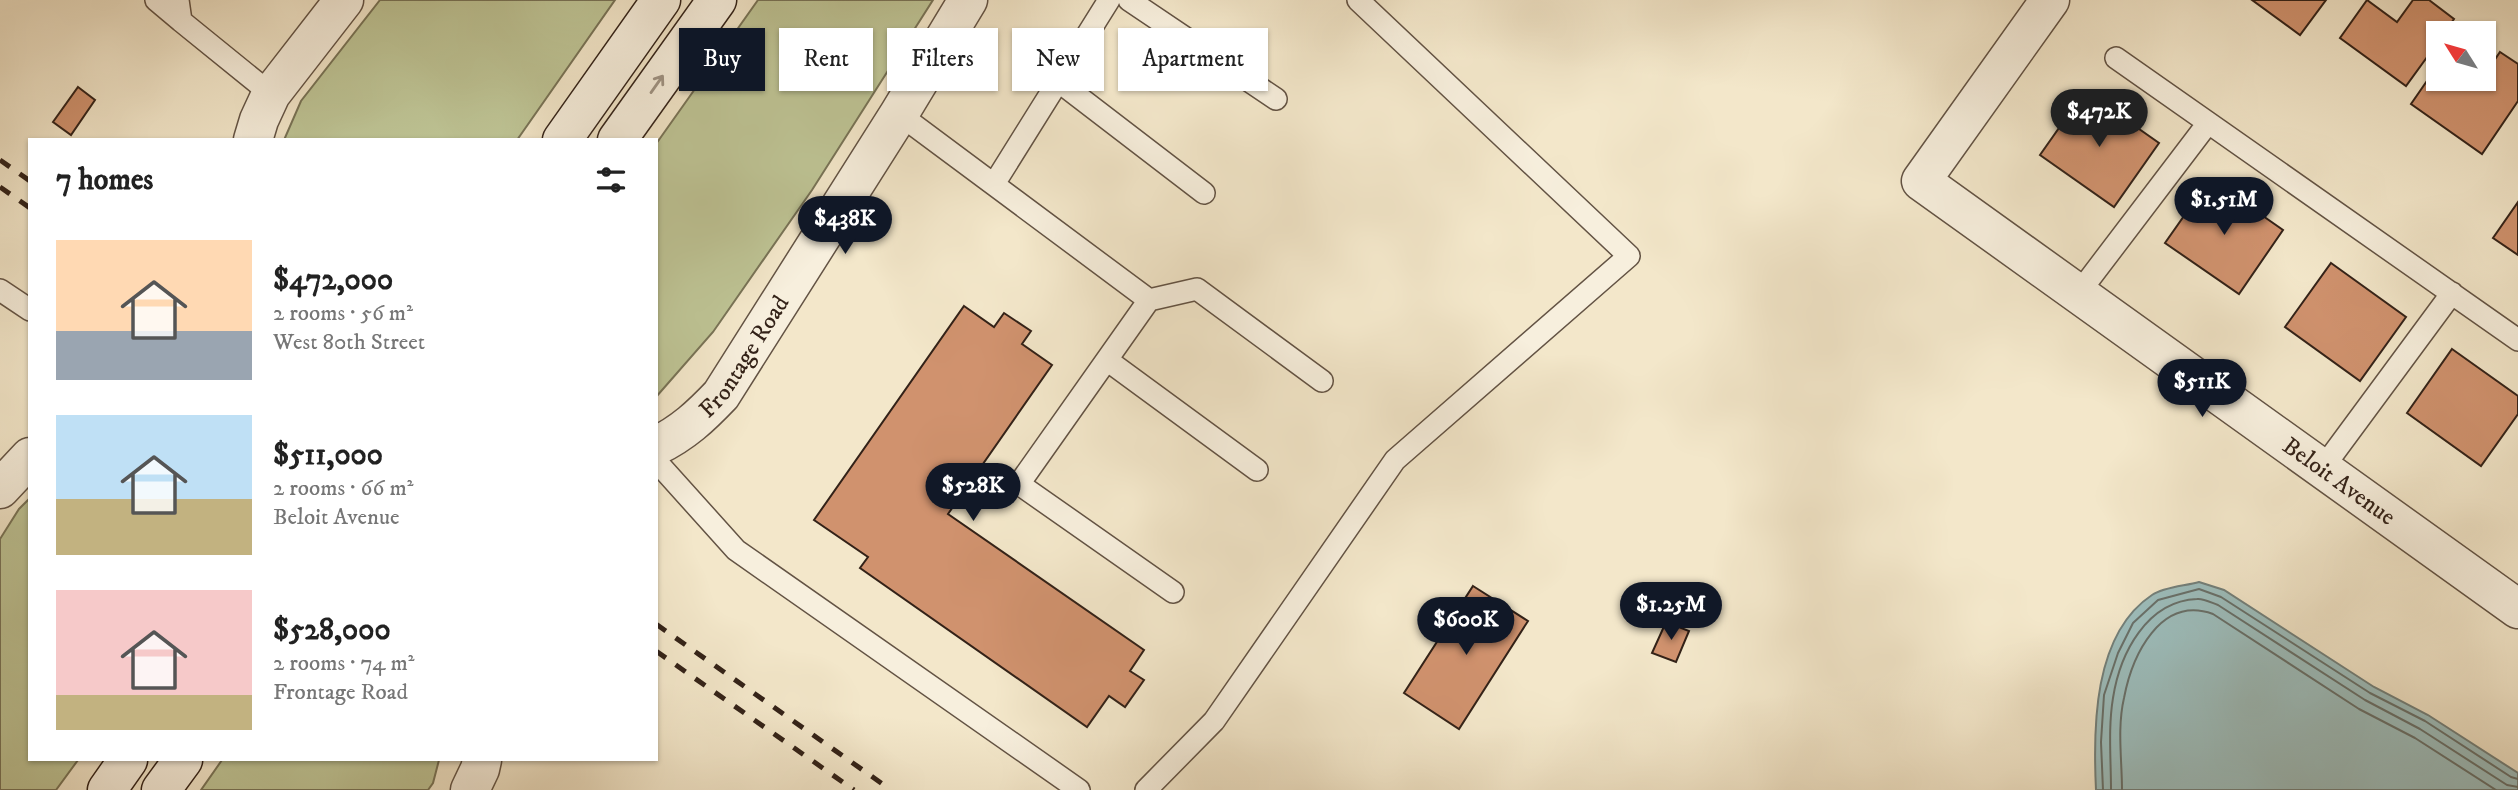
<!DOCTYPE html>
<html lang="en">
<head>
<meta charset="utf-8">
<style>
  body { margin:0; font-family:"IM FELL DW Pica",serif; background:#f2f2f2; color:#222; height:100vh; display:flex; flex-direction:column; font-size:26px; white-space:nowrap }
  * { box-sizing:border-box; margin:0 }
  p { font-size:23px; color:#767676 }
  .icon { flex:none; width:38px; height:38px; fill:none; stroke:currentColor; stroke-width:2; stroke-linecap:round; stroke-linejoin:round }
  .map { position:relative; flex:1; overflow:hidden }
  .panel { position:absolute; left:28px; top:138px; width:630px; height:623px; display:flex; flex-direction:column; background:#fff; border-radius:0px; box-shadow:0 2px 5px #0004 }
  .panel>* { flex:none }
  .banner { position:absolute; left:679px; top:28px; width:665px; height:63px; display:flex; gap:14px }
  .needle { width:46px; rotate:307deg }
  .buttons { position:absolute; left:2426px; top:21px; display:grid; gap:14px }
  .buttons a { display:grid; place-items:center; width:70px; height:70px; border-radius:0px; background:#fff; box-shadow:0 2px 5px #0004; font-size:35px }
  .price { position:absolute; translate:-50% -60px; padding:0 16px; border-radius:24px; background:#111827; color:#fff; font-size:23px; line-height:46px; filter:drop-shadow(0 2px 4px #0008) }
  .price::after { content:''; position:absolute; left:50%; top:42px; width:21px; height:16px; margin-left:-10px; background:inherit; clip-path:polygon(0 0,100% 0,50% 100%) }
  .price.current { background:#222; color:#fff }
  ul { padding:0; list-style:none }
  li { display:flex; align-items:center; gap:21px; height:175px; padding:0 28px }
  li span { display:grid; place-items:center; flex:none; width:196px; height:140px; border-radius:0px; color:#555 }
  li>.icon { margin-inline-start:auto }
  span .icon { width:84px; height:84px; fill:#fffc; stroke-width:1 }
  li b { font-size:30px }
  h2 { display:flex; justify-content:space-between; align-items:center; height:84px; padding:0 28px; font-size:30px }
  .pill { padding:0 24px; border-radius:0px; background:#fff; box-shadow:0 2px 5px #0004; font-size:24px; line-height:63px }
  .pill.current { background:#111827; color:#fff }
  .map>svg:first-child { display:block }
  .green { fill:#bec495; stroke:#787356; stroke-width:2 }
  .water { fill:#9dbebd; stroke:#73807b; stroke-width:2 }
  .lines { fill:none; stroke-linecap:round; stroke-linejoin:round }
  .shore { stroke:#68706a; stroke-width:2 }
  .building { fill:#d0926e; stroke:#332218; stroke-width:2 }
  .lane-casing { stroke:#635344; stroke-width:24 }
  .street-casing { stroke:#635344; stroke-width:41 }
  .secondary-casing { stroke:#332218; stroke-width:41 }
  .lane { stroke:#f7efdd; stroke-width:21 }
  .street { stroke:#f7efdd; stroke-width:38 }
  .secondary { stroke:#f7efdd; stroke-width:38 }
  .rail { stroke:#332218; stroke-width:5; stroke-dasharray:12 12; stroke-linecap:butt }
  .oneway { stroke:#9f9384 }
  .labels { text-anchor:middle; stroke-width:5; stroke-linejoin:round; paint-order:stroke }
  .street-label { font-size:24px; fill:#332218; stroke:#f7efdd }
</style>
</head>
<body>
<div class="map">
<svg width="2518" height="790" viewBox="0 0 2518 790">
  <rect width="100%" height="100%" fill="#f3e7ca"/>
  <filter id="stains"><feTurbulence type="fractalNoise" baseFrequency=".00286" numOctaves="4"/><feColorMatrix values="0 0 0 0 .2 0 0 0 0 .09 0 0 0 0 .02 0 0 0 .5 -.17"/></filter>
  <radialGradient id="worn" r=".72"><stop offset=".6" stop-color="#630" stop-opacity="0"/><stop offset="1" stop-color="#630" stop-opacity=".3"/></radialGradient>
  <path class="green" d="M380 0H615L517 140H284L301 101Z
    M758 0H933L812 190 713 332 656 397V144Z
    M30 498V760H78L56 790H0V539L19 509Z
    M222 760H439L433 783 428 790H201Z"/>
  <path class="water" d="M2199 582 2224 590 2374 687 2428 715 2518 773V790H2096C2093 728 2093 634 2152 595 2164 587 2185 586 2199 582Z"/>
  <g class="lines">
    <path class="shore" d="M2103 790 2101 742 2104 695 2118 653 2133 623 2158 600 2199 589 2221 597 2370 693 2425 721 2511 777 2518 779
      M2111 790C2111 759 2108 728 2113 698 2120 653 2147 601 2197 599 2203 598 2212 603 2218 605L2365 700 2420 729 2507 785 2518 787
      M2122 790C2122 760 2117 728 2124 698 2132 656 2160 595 2213 614L2359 709 2415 738 2496 790"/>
  </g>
  <path class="building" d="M2252 0H2326L2300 35Z
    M2367 0 2397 22 2413 0H2429L2454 19 2444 33H2438V42L2406 86 2340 38Z
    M2500 52 2518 64V101L2482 154 2411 104 2438 65V79H2473L2479 83Z
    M78 87 95 100 71 135 53 122Z
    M2085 91 2159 143 2114 207 2040 155Z
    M2210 179 2283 230 2239 294 2165 243Z
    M2518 202V255L2493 238Z
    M2331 263 2406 317 2360 381 2285 327Z
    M964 306 994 327 1004 313 1031 331 1022 344 1052 365 948 514 1144 650 1130 671 1144 680 1125 707 1109 696 1087 727 860 568 868 557 814 520Z
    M2452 349 2518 396V414L2481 466 2407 413Z
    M1473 586 1528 621 1459 729 1404 693Z
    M1666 622 1689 631 1676 662 1652 653Z"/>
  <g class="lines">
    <g class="lane-casing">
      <path id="lane" d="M156 0 181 21
        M178 0 181 21 271 94
        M1129 0 1276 99
        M2116 58 2518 340
        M1058 81 1204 193
        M899 114 1149 300 1019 484 1173 592
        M994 184 1109 0
        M0 290 30 310
        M2078 294 2208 123
        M1149 300 1197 289 1322 381
        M1107 360 1257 470
        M656 461 736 550 1079 790
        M2322 469 2452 293
        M1146 790 1214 721 1395 460 1629 256 1358 0"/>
    </g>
    <g class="street-casing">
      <g id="street">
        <path id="s1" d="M2050 0 1921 181 2518 609"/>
        <path d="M253 140 259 120 271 94 344 0"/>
        <path id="s2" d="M656 446C683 433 701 416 721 395L899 114 968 0"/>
        <path d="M0 489 30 457"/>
        <path d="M470 790 480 769 482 760"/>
      </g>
    </g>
    <g class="secondary-casing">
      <path id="secondary" d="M562 140 661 0
        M617 140 717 0
        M107 790 128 760
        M161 790 183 760"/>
    </g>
    <use href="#lane" class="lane"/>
    <use href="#street" class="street"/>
    <use href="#secondary" class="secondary"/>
    <path class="rail" d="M0 160 30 181
      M0 187 30 208
      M656 624 891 790
      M656 651 854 790"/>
  </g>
  <defs><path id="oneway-shaft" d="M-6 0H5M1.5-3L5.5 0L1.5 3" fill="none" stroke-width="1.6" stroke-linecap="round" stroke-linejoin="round" transform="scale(1.75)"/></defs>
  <use class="oneway" href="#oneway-shaft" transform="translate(657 84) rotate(-55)"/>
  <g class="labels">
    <g class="street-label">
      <text dy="8" stroke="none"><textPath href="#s2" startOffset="128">Frontage Road</textPath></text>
      <text dy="8" stroke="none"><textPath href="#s1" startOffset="737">Beloit Avenue</textPath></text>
    </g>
  </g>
  <rect width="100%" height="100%" filter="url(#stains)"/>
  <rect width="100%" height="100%" fill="url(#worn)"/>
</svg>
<div class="buttons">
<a><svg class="needle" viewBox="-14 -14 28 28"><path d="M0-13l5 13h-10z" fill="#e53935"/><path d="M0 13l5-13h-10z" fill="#767676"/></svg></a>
</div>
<b class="price current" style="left:2099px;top:149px">$472K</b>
<b class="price" style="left:2224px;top:237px">$1.51M</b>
<b class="price" style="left:845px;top:256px">$438K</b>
<b class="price" style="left:2202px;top:419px">$511K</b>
<b class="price" style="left:973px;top:523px">$528K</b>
<b class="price" style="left:1671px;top:642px">$1.25M</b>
<b class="price" style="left:1466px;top:657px">$600K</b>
<div class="banner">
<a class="pill current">Buy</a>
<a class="pill">Rent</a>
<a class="pill">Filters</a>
<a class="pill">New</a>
<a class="pill">Apartment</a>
</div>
<section class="panel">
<h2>7 homes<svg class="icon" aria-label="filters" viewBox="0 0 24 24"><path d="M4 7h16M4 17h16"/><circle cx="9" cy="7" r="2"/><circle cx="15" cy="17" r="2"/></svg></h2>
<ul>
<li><span style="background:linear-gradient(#ffd9b3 65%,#9aa5b1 0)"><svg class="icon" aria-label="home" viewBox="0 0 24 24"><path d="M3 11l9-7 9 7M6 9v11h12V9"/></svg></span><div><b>$472,000</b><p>2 rooms · 56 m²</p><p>West 80th Street</p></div></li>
<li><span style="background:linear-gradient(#bfe0f5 60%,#c2b280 0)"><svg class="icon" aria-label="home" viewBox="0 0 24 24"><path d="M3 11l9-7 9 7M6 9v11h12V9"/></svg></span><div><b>$511,000</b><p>2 rooms · 66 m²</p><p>Beloit Avenue</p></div></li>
<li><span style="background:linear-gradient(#f6c9c9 75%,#c2b280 0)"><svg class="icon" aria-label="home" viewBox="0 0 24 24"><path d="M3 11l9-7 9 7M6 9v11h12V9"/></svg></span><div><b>$528,000</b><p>2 rooms · 74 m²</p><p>Frontage Road</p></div></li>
</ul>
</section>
</div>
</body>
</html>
